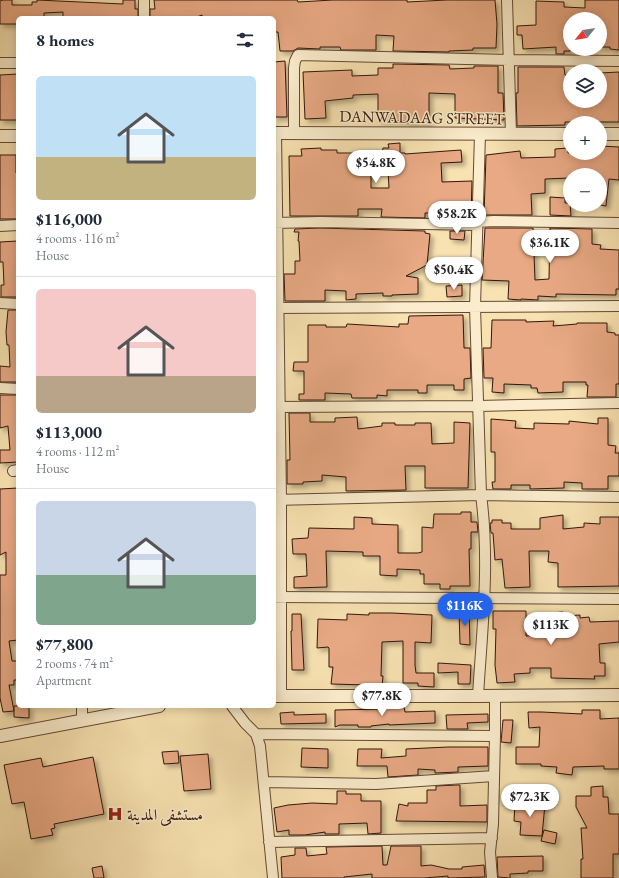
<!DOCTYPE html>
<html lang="en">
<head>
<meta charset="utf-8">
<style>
  body { margin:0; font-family:"EB Garamond",Amiri,serif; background:#f6f6f7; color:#1f2937; height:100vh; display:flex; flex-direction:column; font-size:15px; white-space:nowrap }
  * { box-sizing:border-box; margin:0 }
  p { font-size:13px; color:#747a83 }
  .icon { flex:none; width:22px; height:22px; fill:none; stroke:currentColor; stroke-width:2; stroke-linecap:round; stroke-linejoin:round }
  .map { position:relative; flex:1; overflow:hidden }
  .details { position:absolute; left:16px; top:16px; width:260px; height:692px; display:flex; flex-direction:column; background:#fff; border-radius:6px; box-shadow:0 2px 10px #0003 }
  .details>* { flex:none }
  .needle { width:26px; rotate:240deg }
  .controls { position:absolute; left:563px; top:12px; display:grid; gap:8px }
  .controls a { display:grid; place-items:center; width:44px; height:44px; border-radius:50%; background:#fff; box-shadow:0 2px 10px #0003; font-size:20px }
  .price { position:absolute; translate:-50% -34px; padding:0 9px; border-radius:14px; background:#fff; color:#222; font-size:13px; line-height:26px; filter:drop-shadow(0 1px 2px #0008) }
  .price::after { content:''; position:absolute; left:50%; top:24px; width:12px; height:9px; margin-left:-6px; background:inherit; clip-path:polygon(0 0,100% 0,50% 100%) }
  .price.current { background:#2563eb; color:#fff }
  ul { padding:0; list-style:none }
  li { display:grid; align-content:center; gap:8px; height:212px; padding:0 20px }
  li+li { border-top:1px solid #e0e1e3 }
  li span { display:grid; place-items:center; height:124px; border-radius:6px; color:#555 }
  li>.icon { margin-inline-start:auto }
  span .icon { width:72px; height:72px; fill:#fffc; stroke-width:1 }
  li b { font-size:17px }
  h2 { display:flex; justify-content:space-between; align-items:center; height:48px; padding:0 20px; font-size:17px }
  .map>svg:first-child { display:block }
  .building { fill:#e8a984; stroke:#31160c; fill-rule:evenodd; filter:url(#shadow) }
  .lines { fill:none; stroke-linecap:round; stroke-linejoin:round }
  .minor-casing { stroke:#634935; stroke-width:12 }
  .tertiary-casing { stroke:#634935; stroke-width:14 }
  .minor { stroke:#faeccc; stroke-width:10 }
  .tertiary { stroke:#faeccc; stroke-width:12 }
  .labels { text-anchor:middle; stroke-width:3; stroke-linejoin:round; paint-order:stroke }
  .street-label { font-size:16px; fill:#31160c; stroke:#faeccc }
  .poi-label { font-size:16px; fill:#31160c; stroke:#faeccc; text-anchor:start }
</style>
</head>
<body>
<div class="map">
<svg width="619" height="878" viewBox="0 0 619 878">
  <defs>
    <filter id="shadow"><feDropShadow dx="3.5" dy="3.5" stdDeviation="2" flood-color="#0004"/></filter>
  </defs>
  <rect width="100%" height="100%" fill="#f8e2b1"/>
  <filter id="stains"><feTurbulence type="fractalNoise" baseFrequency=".005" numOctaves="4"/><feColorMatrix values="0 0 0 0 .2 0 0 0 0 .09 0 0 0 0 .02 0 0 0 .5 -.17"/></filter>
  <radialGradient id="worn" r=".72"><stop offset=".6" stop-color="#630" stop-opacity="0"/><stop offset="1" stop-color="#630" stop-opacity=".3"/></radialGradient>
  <path class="building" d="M3 0H12V5H32V2H37V0L123 4V0H135V9H138V18H63V12L44 13V18H18V24H0V1Z
    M154 0H297L298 2 333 0H407V2L447 0H495L497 24 496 48H473V50L449 51V52L393 51 394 36 376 35V50H341L340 47H320V49L298 48 293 51H280L278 32H274V18H203L202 15 194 18H150V9H155Z
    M585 0H619V50L610 49V47H600V19H570V51H564V54H556V47L523 49 522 35H517V26L536 25V1L564 2V7L585 8Z
    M285 61 287 117H274V62Z
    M393 64 449 65 450 69 474 68V66H498V93H503L504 120 455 118V94L429 93V123H406V121L378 120V94L353 95V98L325 101 326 118 305 119 303 72 352 70V76L378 75V68H393Z
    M518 67H564L565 75H570V101H600V73L619 72V122H565V125L517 126 516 93H518Z
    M18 74 17 120H0V75Z
    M400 143V153H405V154L461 150 462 162 441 163 442 182 472 181 471 218H450L449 213H425V218L381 217 382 209H358V216H290L289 156H302L301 149 321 148V150H337V153H382L383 148H389L388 144ZM388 170 389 188H371V171Z
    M600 146 619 147V180L609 179 606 206 600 205V175H570V178L545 179V193L531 194 532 215H484L486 155 520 151 521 158 555 157V149L568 148V153H600Z
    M0 155H16V173H18V219H0Z
    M550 197 565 198V203H570L571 216 550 215Z
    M320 228 425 231V233L430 234 427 265 406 276 418 278V294L392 295V296H383V293L356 294V299L346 300V291L325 290V301H285L284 274H295V261H300L299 241H298L299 232H294L295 229Z
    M485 228H533L535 280 549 279 550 228 592 229V244L601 245 600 249 619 250V289H616V295L556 294V297L538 296V300L521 299V300L508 299 509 281 482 280Z
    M450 231H465L464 240 450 239Z
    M18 241V297H1V285H4L3 262H0V242Z
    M462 285V296L447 297 446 286Z
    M8 310H18V382H0V366L10 367 9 345H7L6 332Z
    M463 315 464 348H470L471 378 464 379V390H454V385H427V393H418V390H387V396L377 395V398H352L351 394 325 393V400H299V394H304V371H293L294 362H308V325H326V327H346L347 324 399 327V324H408L409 316Z
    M492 320H526V322L554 321 553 326 577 324V323H607V332L615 333V335H619V384H616V397H587L588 385H586V382H563V392L538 393 537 388H531V385L504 384V393L492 392 493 378H484L483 348H491Z
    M0 395H18V462L0 463V450H10L8 426 0 428Z
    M289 413H310V422H335V418L357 417 358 429 382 426V423H395V425H415V423H431L432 444 454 443V422L470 423 468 488H425V466H405L406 490 346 491V477L322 475V481L303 482V484H287V460H290Z
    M598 418H608V445L616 446 615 453H619V476H608V489H582V483L564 482V488L530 489V485H511V489H493L492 482H495V452H491V419L516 421 515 428 534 429V423L569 424V421L598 424Z
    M18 488V640L9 641 12 661H18V680H14V685H9L14 711 3 712 0 698V575H6V552L0 555V489Z
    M461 512H471V522H477L478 532H471V549H469L470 586H450V589H440V584H424V574H420V570L397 569V576L380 575V556H363V552L326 551 327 587 294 588V577L307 576 306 554H293L292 539 308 538 309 528 354 529V517L372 518V524L398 525V553H418L422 552V527L433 528 434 514H461Z
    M563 515V529L584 527V523L600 524V517H619V586L558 587V563L548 562 549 551H529L530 587 505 588 502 559 495 560 493 533H491L490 523H492V520H502V523H511V529H540V518Z
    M459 610H469L470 645 460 644Z
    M493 611H526V636L548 634V628L553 627 552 613 563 612 564 616 580 615V618L589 617 590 622 619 621V642L599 644 600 663H605V676H594L595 679 551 678V668H530V673L514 674 515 682 497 683 495 665 496 629H493Z
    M369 613H392L432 615 431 643 415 642V665L416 673H434V687L418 686V683H403V641L382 642 381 676H383L382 687H367V685L331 684 333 667H329V648L328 647 317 648 318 619 347 620V614L369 615Z
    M292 614H301L304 670H292L291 631H292Z
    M438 663 471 665 470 684H458V672L438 673Z
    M14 706H29V718L14 717Z
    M404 707 405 712 435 711V723L389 725V724L371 726V727H358V725H340L335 727V710L384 709V708Z
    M582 710H600V719L619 718V769H604V766L573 767 572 775 556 773 557 767 541 766V764H516V747H539L540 727 529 728 528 712H542L582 714Z
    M294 712V715L326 714V723L281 724 280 713Z
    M488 714V722L467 723 468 729H447L446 715Z
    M503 720H513L511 743 501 742Z
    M448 747H488V766L458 767V772L435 773V770L418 769V775L388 777 387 766H357L358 749H382L381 758 406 756V749Z
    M302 748 328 749V768L301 767Z
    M178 751 179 763 164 764 162 752Z
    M208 754 211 789 184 791 180 756Z
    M93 757 104 814 54 824 55 828 51 829 53 835 31 839 24 802 12 804 4 765 41 758 43 767Z
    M457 785H460V806L487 805V822L396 821 399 804 408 806V803H427V790H436V786Z
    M603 786V797H608L609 814H619V854H613V878H581V859H583L581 828H587L576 807V796H591V787Z
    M337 791H346V794H361V801H381V833L368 834 367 823 339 824V834H325V832L305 835H289V830L277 832 274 808 288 805 312 803 337 804Z
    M515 802 545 804 542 836 520 835 521 822 514 821Z
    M544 830 557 833 555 844 541 841Z
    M382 846 383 865H387L391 846H421V866L431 865 449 869H462V867L484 865 485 877 448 878V876L424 878H372V874L344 877V878H282L281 857 295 855V848H306L307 856 327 854 326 847Z
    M543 856V871H528V873L510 874V878L498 877 497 857Z
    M102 866 104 878H94L92 868Z"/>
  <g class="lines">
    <g class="minor-casing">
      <path id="minor" d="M144 0V18
        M507 0 511 134
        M0 63H18
        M294 132V68L295 61 298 55 509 60 619 61
        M276 133 281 500V696
        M477 222 494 221 619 223
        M274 223 320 222 477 225
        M0 226 18 225
        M0 303 18 304
        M274 308 619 306
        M0 388 18 389
        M274 407 478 406 619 403
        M13 471 18 470
        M274 500 481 495 619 497
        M274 597 619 599
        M478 696C482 630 490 562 481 495L475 307 480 134
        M232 706 245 723 256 734 260 746 273 878
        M82 719V706
        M256 734 495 736
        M264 782 376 784 494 776
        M269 842 492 838
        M492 878 490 852 493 824 495 736V696"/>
    </g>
    <g class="tertiary-casing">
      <path id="tertiary" d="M274 133 570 134
        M600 134H619
        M0 136H18
        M274 696H478L619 695
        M0 736 159 706"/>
    </g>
    <use href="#minor" class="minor"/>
    <use href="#tertiary" class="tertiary"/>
  </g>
  <defs>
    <g id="hospital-bare" transform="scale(1.2)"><path d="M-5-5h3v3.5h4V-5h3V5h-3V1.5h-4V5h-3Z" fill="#8f2418" stroke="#faeccc" stroke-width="2.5" paint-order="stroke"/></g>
  </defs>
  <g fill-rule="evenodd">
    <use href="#hospital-bare" x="115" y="814"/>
  </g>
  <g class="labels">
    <g class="street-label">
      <text transform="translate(422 117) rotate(1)" y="6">DANWADAAG STREET</text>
    </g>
    <g class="poi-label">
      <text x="127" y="820">مستشفى المدينة</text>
    </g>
  </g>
  <rect width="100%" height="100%" filter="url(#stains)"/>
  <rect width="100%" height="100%" fill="url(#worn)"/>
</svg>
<div class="controls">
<a><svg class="needle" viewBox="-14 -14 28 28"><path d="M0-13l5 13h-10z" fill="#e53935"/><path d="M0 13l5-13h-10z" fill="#747a83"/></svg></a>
<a><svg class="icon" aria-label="layers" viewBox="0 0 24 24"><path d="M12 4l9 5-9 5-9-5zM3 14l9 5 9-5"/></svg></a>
<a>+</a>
<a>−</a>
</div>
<b class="price" style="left:376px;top:184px">$54.8K</b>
<b class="price" style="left:457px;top:235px">$58.2K</b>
<b class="price" style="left:550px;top:264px">$36.1K</b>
<b class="price" style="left:454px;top:291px">$50.4K</b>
<b class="price current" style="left:465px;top:627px">$116K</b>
<b class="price" style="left:551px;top:646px">$113K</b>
<b class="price" style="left:382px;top:717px">$77.8K</b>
<b class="price" style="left:530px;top:818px">$72.3K</b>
<section class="details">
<h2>8 homes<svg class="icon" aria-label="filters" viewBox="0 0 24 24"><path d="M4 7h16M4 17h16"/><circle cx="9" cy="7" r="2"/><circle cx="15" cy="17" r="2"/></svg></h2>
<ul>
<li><span style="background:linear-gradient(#bfe0f5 65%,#c2b280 0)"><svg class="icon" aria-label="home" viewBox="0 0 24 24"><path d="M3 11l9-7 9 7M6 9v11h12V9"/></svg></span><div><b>$116,000</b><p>4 rooms · 116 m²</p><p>House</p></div></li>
<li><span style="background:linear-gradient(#f6c9c9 70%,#b9a48a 0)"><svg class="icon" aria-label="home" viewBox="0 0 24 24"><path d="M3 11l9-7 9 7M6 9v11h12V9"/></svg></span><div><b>$113,000</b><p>4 rooms · 112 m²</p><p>House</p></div></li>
<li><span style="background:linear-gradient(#c9d6e8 60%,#7fa58c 0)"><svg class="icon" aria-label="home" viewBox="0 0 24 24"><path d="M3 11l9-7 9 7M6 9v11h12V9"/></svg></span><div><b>$77,800</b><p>2 rooms · 74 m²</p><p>Apartment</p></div></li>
</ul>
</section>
</div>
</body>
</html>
